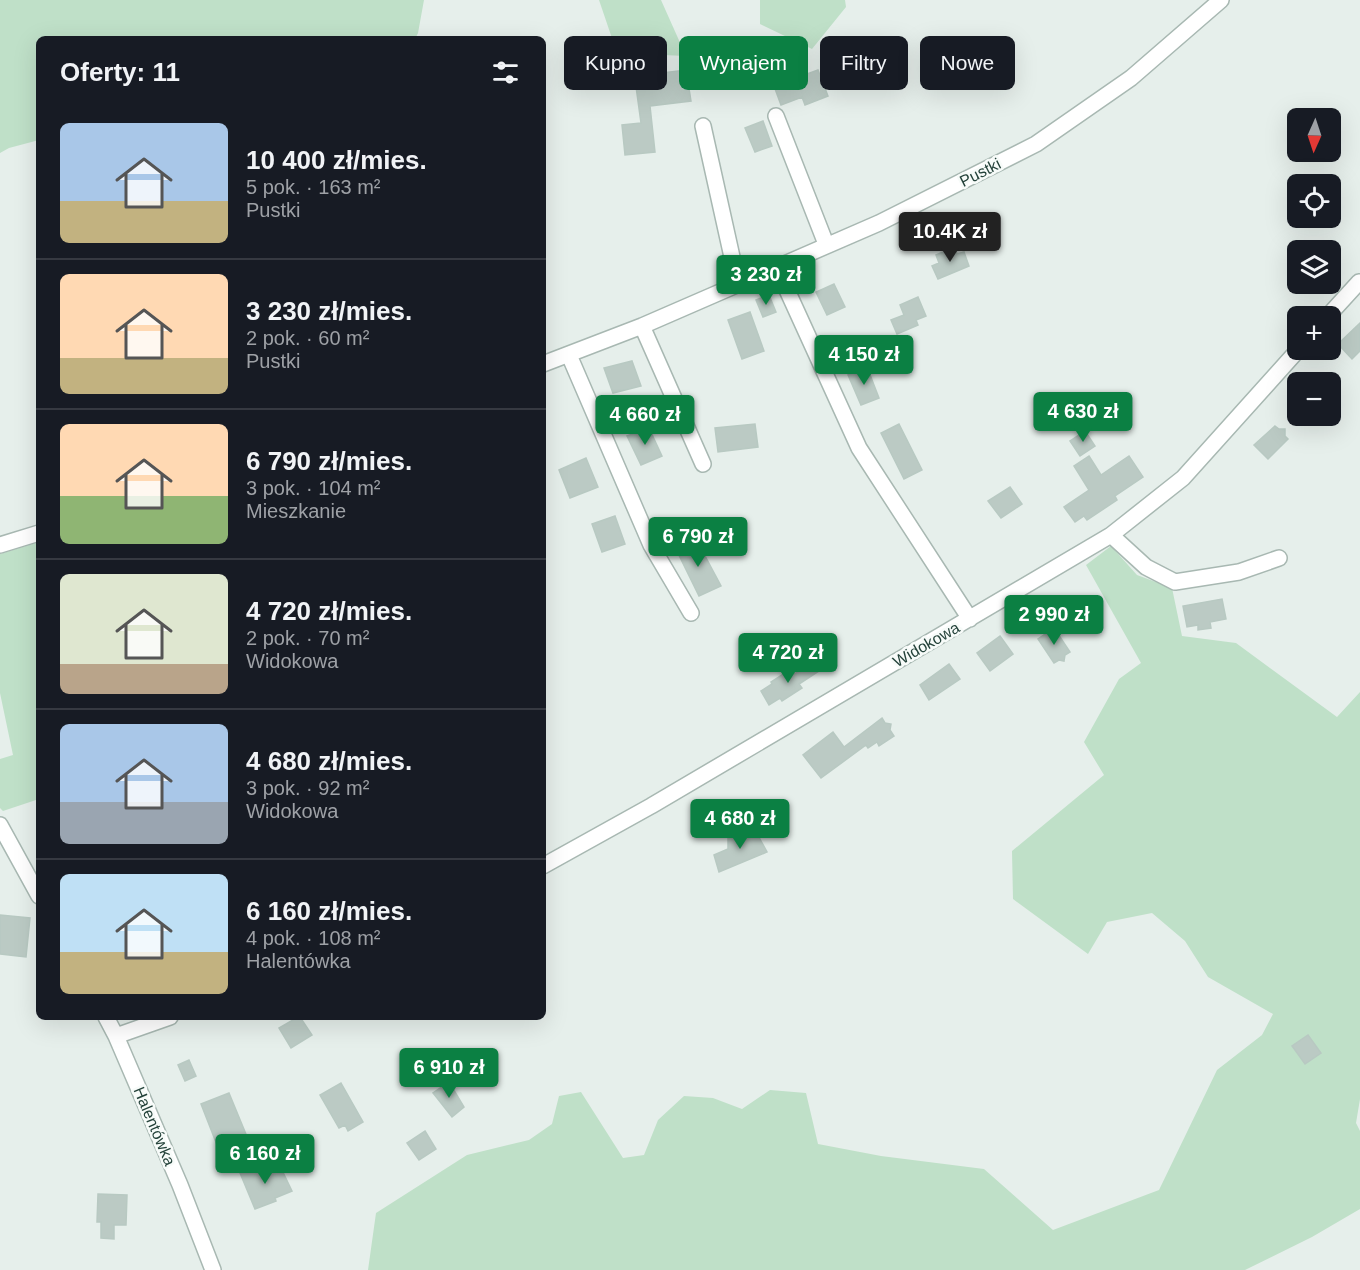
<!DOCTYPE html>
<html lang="pl">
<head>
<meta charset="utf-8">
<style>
  body { margin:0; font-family:Arial,sans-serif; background:#242831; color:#f1f3f6; height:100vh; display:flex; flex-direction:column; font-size:22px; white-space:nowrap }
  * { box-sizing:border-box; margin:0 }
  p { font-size:20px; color:#9ea1a6 }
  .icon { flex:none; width:33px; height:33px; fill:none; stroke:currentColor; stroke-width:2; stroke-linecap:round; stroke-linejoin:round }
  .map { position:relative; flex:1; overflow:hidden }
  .drawer { position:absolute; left:36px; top:36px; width:510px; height:984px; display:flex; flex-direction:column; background:#171b24; border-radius:9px; box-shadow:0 6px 24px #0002 }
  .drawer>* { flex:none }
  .top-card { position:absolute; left:564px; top:36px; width:570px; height:54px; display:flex; gap:12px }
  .needle { width:39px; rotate:183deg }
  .buttons { position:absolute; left:1287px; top:108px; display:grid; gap:12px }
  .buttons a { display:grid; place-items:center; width:54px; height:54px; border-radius:9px; background:#171b24; box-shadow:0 6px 24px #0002; font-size:30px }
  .price { position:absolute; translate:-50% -51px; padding:0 14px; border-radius:6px; background:#0b8043; color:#fff; font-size:20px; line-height:39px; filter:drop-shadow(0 2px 3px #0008) }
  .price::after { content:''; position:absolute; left:50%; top:36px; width:18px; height:14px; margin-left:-9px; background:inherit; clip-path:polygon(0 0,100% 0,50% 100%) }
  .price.selected { background:#222; color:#fff }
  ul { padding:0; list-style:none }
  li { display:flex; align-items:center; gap:18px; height:150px; padding:0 24px }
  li+li { border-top:2px solid #363941 }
  li span { display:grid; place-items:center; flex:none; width:168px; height:120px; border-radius:9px; color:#555 }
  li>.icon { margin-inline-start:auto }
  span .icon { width:72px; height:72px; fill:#fffc; stroke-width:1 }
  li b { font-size:26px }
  h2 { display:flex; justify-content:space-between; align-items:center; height:72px; padding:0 24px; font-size:26px }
  .chip { padding:0 21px; border-radius:9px; background:#171b24; box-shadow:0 6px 24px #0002; font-size:21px; line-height:54px }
  .chip.selected { background:#0b8043; color:#fff }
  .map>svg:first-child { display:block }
  .green { fill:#bfe0c8 }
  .building { fill:#bbcac4; stroke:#b8c9c2; stroke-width:1.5 }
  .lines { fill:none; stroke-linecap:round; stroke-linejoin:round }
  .minor-casing { stroke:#a8b8b2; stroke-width:18 }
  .minor { stroke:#fff; stroke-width:15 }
  .labels { text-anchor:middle; stroke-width:5; stroke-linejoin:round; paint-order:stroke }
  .street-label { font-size:16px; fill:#24423a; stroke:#f7fbf9 }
</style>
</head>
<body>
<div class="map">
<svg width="1360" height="1270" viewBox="0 0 1360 1270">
  <rect width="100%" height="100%" fill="#e6efeb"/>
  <path class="green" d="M0 0H424L418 33 415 39H39V140L9 148 0 153Z
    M599 0H661L686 56 617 53Z
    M760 0H845L846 7 812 49 760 24Z
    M39 542V799L3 811 0 808V759L13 755 0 693V554Z
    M1111 546 1137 575 1172 588 1182 636 1236 643 1337 717 1360 692V1099L1356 1123 1360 1131V1209L1312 1237 1245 1270H368L376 1213 467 1155 529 1140 552 1124 559 1096 581 1092 623 1158 644 1155 658 1120 684 1096 713 1098 742 1109 770 1090 806 1093 818 1144 881 1156 984 1169 1053 1230 1159 1190 1217 1070 1262 1035 1273 1014 1208 977 1185 941 1152 913 1107 922 1088 954 1013 899 1012 851 1104 775 1084 742 1119 679 1141 663 1086 565Z"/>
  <path class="building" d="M644 50 645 75 686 70 691 101 650 106 655 152 625 155 622 125 641 123 634 72H630L628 52Z
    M818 70 828 96 805 105 802 97 781 105 774 86Z
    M763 121 772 146 755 152 745 128Z
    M955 247 957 254 964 252 969 266 938 279 932 266 939 263 936 255Z
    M834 284 845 307 827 315 816 292Z
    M769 295 776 312 763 317 756 300Z
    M918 297 926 316 916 320 918 325 897 334 891 320 904 315 900 305Z
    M750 312 764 351 742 359 728 320Z
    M1360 323V351L1352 359 1338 344Z
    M632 361 641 386 613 393 604 368Z
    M867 367 879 398 861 405 848 375Z
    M755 424 758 447 718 452 715 428Z
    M899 424 922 470 904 479 881 433Z
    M1275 426 1279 429H1285V436L1288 439 1268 459 1254 445Z
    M649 428 662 456 641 465 627 436Z
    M1085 431 1095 446 1080 456 1070 441Z
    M1089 456 1101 475 1129 456 1143 477 1115 496 1117 500 1087 520 1084 516 1075 522 1064 507 1089 490 1074 466Z
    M586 458 598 487 570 498 559 470Z
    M1010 487 1022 504 1001 518 988 501Z
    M615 516 625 544 602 552 592 524Z
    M696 539 721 586 699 596 676 549Z
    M1222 599 1226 619 1210 622 1211 628 1198 630V625L1187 627 1183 606Z
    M1054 628 1070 652 1065 655 1064 661 1059 660 1054 663 1038 639Z
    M1000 636 1013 654 990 671 977 653Z
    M815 664 819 671 799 684 802 688 782 701 780 698 769 705 761 691 772 684 771 682 791 669 794 674Z
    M949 664 960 679 929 700 920 685Z
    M882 718 885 723 891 724 890 730 894 736 879 746 877 742 868 748 866 745 821 778 803 755 833 732 844 747Z
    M754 828 767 852 719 872 714 855 728 849V838Z
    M0 915 30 918 26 957 0 954Z
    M298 1017H300L312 1035 291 1048 279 1028Z
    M1308 1035 1321 1053 1305 1064 1292 1046Z
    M189 1060 196 1076 185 1081 178 1065Z
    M449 1082 464 1107 452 1117 433 1093Z
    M341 1083 363 1122 348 1131 345 1125 339 1128 320 1095Z
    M229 1093 248 1139 219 1150 201 1104Z
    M425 1131 436 1149 419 1160 407 1143Z
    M260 1164 265 1176 280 1166 292 1191 275 1198 276 1201 255 1209 240 1173Z
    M98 1194 127 1195 126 1225H114V1239L101 1238V1222H97Z"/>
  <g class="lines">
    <g class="minor-casing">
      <path id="minor" d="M776 116 826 244
        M703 126 738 284
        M777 268 859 448 970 619
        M1328 316 1359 282
        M642 326 703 464
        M569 355 651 545 691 613
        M543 364 642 326 879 223 1036 144 1131 78 1221 0
        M1111 535 1146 567 1175 582 1239 572 1279 558
        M0 545 39 533
        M0 825 39 896
        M543 866 651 806 1111 535 1183 478 1298 350
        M106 1017 116 1036 180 1185 213 1270
        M116 1036 170 1017"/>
    </g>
    <use href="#minor" class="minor"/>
  </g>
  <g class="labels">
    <g class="street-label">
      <text transform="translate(980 172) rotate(-27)" y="6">Pustki</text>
      <text transform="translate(926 644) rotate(-30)" y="6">Widokowa</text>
      <text transform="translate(155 1126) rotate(67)" y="6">Halentówka</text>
    </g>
  </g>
</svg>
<div class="buttons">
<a><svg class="needle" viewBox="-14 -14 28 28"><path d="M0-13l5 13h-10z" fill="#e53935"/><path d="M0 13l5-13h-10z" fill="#9ea1a6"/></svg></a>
<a><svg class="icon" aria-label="locate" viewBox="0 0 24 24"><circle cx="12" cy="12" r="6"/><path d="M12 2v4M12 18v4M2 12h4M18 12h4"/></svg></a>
<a><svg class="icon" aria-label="layers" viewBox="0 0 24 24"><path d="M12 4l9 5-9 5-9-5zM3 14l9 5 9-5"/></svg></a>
<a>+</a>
<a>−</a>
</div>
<b class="price selected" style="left:950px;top:263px">10.4K zł</b>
<b class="price" style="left:766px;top:306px">3 230 zł</b>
<b class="price" style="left:864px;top:386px">4 150 zł</b>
<b class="price" style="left:1083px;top:443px">4 630 zł</b>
<b class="price" style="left:645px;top:446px">4 660 zł</b>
<b class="price" style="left:698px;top:568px">6 790 zł</b>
<b class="price" style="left:1054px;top:646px">2 990 zł</b>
<b class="price" style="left:788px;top:684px">4 720 zł</b>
<b class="price" style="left:740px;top:850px">4 680 zł</b>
<b class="price" style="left:449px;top:1099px">6 910 zł</b>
<b class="price" style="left:265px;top:1185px">6 160 zł</b>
<div class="top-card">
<a class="chip">Kupno</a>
<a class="chip selected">Wynajem</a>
<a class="chip">Filtry</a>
<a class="chip">Nowe</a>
</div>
<section class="drawer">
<h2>Oferty: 11<svg class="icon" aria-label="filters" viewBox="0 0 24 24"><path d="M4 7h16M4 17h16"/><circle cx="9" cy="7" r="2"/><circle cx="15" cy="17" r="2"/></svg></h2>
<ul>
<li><span style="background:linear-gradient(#a9c7e8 65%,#c2b280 0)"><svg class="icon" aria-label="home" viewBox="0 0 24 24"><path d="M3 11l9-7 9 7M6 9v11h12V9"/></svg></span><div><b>10 400 zł/mies.</b><p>5 pok. · 163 m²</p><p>Pustki</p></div></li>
<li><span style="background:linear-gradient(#ffd9b3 70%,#c2b280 0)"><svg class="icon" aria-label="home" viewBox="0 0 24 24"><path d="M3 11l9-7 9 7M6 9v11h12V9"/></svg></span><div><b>3 230 zł/mies.</b><p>2 pok. · 60 m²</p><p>Pustki</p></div></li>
<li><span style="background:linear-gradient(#ffd9b3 60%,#8fb573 0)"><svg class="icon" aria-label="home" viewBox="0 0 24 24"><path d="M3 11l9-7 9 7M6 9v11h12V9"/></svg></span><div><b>6 790 zł/mies.</b><p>3 pok. · 104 m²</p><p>Mieszkanie</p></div></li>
<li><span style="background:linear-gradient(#dfe7d0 75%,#b9a48a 0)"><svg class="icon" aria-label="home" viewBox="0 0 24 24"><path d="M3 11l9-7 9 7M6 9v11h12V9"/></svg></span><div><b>4 720 zł/mies.</b><p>2 pok. · 70 m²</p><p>Widokowa</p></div></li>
<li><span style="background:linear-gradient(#a9c7e8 65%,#9aa5b1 0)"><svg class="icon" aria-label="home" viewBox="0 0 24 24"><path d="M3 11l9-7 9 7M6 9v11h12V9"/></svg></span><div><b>4 680 zł/mies.</b><p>3 pok. · 92 m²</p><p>Widokowa</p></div></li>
<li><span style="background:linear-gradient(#bfe0f5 65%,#c2b280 0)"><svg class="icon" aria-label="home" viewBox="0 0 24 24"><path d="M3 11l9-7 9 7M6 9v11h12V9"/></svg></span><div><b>6 160 zł/mies.</b><p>4 pok. · 108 m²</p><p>Halentówka</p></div></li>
</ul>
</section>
</div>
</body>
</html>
